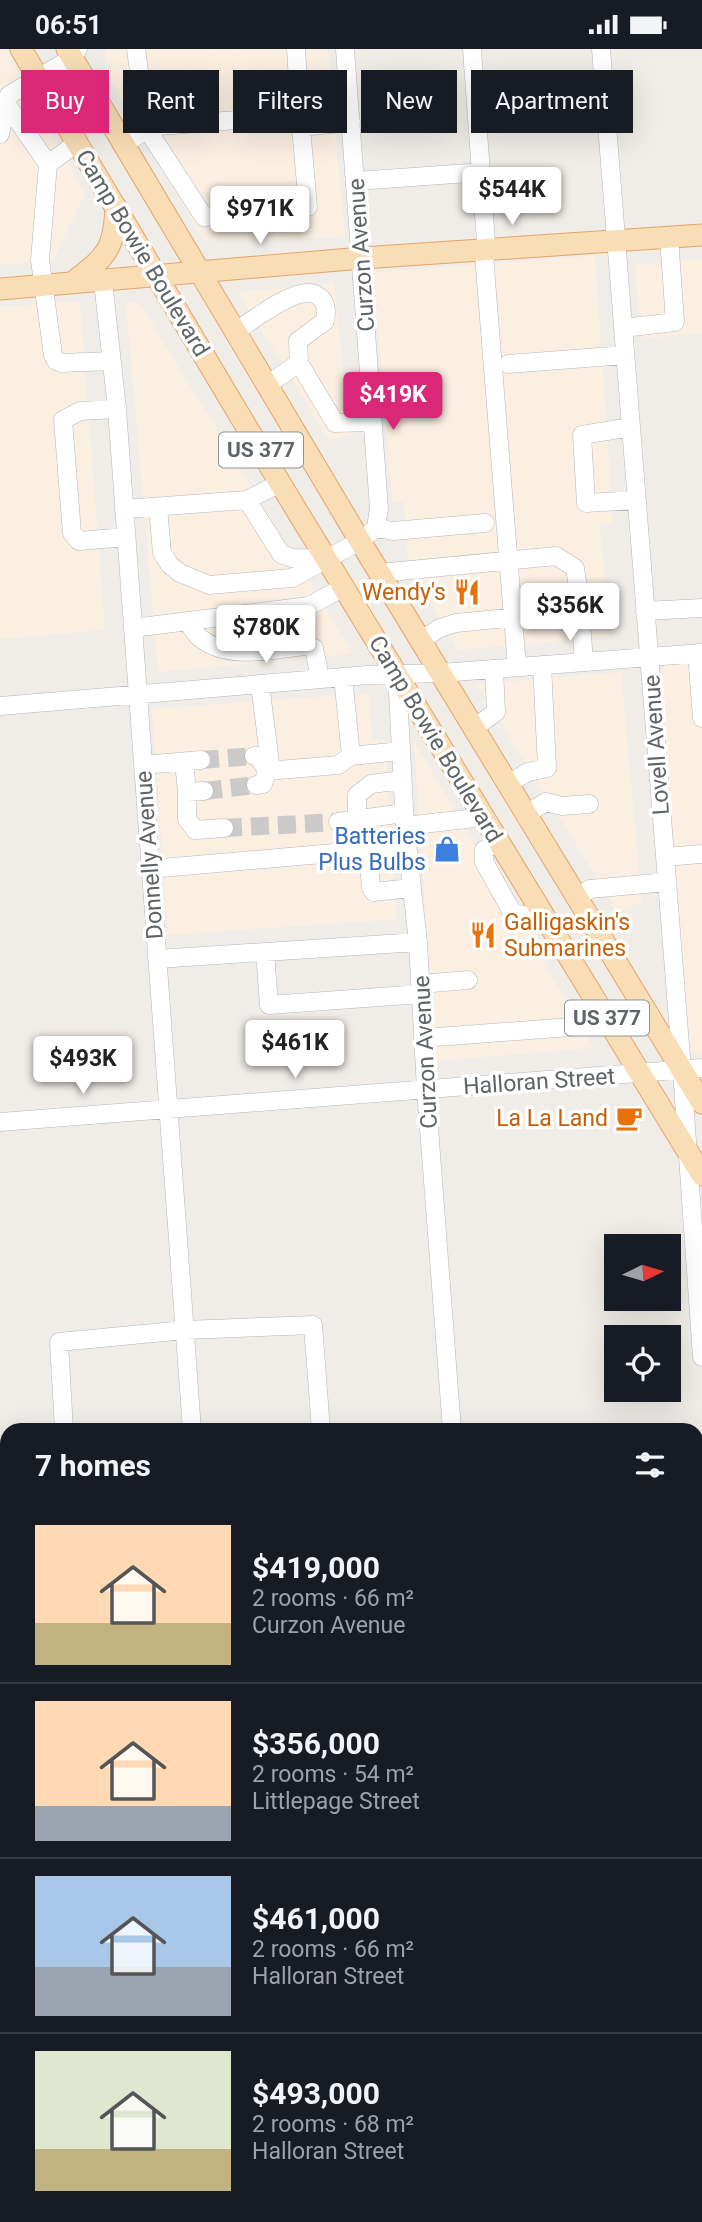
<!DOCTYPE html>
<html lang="en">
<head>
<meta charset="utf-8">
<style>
  body { margin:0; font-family:Roboto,sans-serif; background:#20242c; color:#f1f3f6; height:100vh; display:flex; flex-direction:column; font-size:26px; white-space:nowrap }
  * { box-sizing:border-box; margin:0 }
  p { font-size:23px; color:#9ea1a6 }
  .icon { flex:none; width:38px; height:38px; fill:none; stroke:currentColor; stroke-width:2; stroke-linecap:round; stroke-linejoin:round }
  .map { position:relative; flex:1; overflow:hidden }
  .panel { position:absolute; left:0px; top:1374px; width:704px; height:800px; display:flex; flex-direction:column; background:#171b24; border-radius:21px 21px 0 0; box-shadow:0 7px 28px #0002 }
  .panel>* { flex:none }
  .banner { position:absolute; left:21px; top:21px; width:662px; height:63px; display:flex; gap:14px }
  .needle { width:46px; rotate:85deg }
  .tools { position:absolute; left:604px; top:1185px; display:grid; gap:14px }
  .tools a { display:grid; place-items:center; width:77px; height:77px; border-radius:0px; background:#171b24; box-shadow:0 7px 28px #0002; font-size:35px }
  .price { position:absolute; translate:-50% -60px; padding:0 16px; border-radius:7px; background:#fff; color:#222; font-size:23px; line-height:46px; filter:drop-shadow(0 2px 4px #0008) }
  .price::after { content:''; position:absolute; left:50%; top:42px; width:21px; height:16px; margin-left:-10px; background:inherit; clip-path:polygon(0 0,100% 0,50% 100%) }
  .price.on { background:#db2777; color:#fff }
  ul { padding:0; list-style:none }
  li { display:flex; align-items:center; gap:21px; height:175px; padding:0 35px }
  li+li { border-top:2px solid #363941 }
  li span { display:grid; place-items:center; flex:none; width:196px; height:140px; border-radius:0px; color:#555 }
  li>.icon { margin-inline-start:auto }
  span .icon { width:84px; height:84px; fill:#fffc; stroke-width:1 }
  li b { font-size:30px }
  h2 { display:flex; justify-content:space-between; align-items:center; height:84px; padding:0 35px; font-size:30px }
  .chip { padding:0 24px; border-radius:0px; background:#171b24; box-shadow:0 7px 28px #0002; font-size:24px; line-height:63px }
  .chip.on { background:#db2777; color:#fff }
  .status { display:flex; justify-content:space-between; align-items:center; height:49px; padding:0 35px; background:#171b24; direction:ltr }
  .status svg { height:19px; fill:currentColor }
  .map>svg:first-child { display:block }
  .commercial { fill:#fbefe2 }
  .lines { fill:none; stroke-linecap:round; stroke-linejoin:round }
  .minor-tunnel { stroke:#cccac8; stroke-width:18; stroke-dasharray:18 9; stroke-linecap:butt }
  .minor-casing { stroke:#b3b7b9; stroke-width:19 }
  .major-casing { stroke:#e6a56b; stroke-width:23 }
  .minor { stroke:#fff; stroke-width:18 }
  .major { stroke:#f8ddb5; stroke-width:21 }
  .labels { text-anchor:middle; stroke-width:7; stroke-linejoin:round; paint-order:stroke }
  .shield { fill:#fff; stroke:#8f9395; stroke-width:2 }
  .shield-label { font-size:21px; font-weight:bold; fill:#5f6567 }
  .street-label { font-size:23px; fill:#5f6567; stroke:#fff }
  .food-label { font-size:23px; fill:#c56008; stroke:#fff; text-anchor:end }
  .shop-label { font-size:23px; fill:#366cbe; stroke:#fff; text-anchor:end }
</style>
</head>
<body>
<div class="status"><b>06:51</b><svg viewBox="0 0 49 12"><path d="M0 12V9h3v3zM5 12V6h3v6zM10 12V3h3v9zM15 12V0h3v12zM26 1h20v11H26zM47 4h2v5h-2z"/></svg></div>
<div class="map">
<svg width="702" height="2173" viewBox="0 0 702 2173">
  <rect width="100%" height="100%" fill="#f0ece8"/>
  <path class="commercial" d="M0 0H6L85 145 53 212 0 216Z
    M105 0H328L345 188 204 192 108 27Z
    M595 207 613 474 600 477 610 588 457 601 408 513 404 453H392L374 223Z
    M702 210V284L641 290 635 216Z
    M334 234 350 386 329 391 238 243Z
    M80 252 105 581 0 590V258Z
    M139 253 349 598 352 605 158 623 126 254Z
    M702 610V1004H694L689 1000 661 623 667 613Z
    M621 623 642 853 618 863 477 635Z
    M369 644 372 690H384L397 870 168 886 152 660Z
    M414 692 586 986 593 999 435 1012Z"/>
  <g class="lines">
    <path class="minor-tunnel" d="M201 711 254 707
      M204 742 256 736
      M224 779 338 773"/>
    <g class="minor-casing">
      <path id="minor" d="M296 0 301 78
        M472 0 486 193 484 201 485 219 517 618
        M601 0 682 1021 702 1308
        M7 56 48 115
        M301 66 159 77 147 80 204 168 308 158 301 78 351 73
        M0 85 9 46 72 9 78 0
        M77 94 48 115 40 211 53 306 56 312 61 314 111 312
        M125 95 147 80 136 0
        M356 132 469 124
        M103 232 117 360 192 1381
        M623 279 675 273 669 188
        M235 283C252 272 300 233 318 247 327 253 327 262 325 272L298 292 299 314
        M508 315 625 306
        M267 336 299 314 335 374 373 373
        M117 360 80 362 63 371 72 484 79 492 126 488
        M631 378 582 386 586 454 637 451
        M247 451 281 505 292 509 327 510
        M158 458 162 504 170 516 180 524 209 536 292 529 360 492 376 479 379 459 345 0
        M124 460 247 451 280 434
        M376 479 393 482 485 474
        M379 524 556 507 575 519 579 546 584 613
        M645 562 702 559
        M187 572C191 578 195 585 200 589 229 612 273 600 306 597L314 599 320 630
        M133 579 309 557 344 538
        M421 591 440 579 456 574 581 562
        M697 604 702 669
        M397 625 405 777 418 893 426 1040 452 1381
        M343 628 351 707 401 702
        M260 635 271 722
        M0 657 368 626 441 624 702 604
        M474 679 496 663 494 620
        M254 707H258L267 722 338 716 351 707
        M184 713 187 743 204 742
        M143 716 201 711
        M508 735 528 723 547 719 542 616
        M256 736 263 735 267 722
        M187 743V770L195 781 224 779
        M526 765 546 753 562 757 589 755
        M357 769V746L371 735 402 731
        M338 773 404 764
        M405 777 484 768
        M499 792 484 801V813L512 863 524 867 541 862
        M368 801 371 839 374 843 411 839
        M665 808 702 805
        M150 820 368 801 407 796
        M577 849 590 840 667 833
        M265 903 269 956 421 945
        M157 910 418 893
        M420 935 468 931
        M423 989 611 975
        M0 1073 702 1019
        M64 1381 59 1293 185 1281 313 1276 321 1381
        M696 1433H702
        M0 1486H7
        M696 1848 702 1847
        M0 1907 7 1906
        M0 2166V2173
        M125 2166 126 2173
        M251 2166V2173
        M512 2166 513 2173"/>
    </g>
    <g class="major-casing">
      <path id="major" d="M21 0 280 434 702 1126
        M67 0 360 492 702 1054
        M72 234C106 207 114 203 116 158
        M0 240 362 209 702 186"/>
    </g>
    <use href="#minor" class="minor"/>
    <use href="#major" class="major"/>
  </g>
  <defs>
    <g id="restaurant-bare" transform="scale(2.1)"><path d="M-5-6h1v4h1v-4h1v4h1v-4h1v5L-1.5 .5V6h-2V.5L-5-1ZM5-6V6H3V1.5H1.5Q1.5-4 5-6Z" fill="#e8710a" stroke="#fff" stroke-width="2.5" paint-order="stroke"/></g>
    <g id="shop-bare" transform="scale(2.1)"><path d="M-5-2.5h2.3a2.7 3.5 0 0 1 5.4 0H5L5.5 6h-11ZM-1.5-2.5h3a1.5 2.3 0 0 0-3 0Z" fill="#3f7fe0" stroke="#fff" stroke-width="2.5" paint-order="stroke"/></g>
    <g id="cafe-bare" transform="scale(2.1)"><path d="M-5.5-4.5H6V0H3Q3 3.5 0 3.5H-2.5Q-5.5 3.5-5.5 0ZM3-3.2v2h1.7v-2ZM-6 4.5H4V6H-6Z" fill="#e8710a" stroke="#fff" stroke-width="2.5" paint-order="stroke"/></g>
  </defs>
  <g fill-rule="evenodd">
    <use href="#restaurant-bare" x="467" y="543"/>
    <use href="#shop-bare" x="447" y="800"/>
    <use href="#restaurant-bare" x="483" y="886"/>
    <use href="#cafe-bare" x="629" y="1069"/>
  </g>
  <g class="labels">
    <g class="shield">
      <rect x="219" y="383.5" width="84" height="35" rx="5"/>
      <rect x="565" y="951.5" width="84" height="35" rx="5"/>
    </g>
    <g class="shield-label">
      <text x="261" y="408">US 377</text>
      <text x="607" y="976">US 377</text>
    </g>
    <g class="street-label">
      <text transform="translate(143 204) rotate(59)" y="8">Camp Bowie Boulevard</text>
      <text transform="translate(361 206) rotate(-94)" y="8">Curzon Avenue</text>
      <text transform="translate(436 690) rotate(59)" y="8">Camp Bowie Boulevard</text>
      <text transform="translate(656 696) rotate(-94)" y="8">Lovell Avenue</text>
      <text transform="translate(149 806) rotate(-94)" y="8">Donnelly Avenue</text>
      <text transform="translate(425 1003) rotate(-93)" y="8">Curzon Avenue</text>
      <text transform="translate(539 1032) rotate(-4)" y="8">Halloran Street</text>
    </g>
    <g class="food-label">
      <text x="446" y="551">Wendy's</text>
      <text x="504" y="881" text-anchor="start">Galligaskin's<tspan x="504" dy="26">Submarines</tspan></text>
      <text x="608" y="1077">La La Land</text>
    </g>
    <g class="shop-label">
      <text x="426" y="795">Batteries<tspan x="426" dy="26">Plus Bulbs</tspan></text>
    </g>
  </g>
</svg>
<div class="tools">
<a><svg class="needle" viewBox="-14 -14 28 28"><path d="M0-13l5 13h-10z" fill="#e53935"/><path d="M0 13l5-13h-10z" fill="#9ea1a6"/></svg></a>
<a><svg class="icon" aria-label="locate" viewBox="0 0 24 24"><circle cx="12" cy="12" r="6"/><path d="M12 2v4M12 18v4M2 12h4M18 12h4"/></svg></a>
</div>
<b class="price" style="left:512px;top:178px">$544K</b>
<b class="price" style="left:260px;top:197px">$971K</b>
<b class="price on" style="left:393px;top:383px">$419K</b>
<b class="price" style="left:570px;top:594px">$356K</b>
<b class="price" style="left:266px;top:616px">$780K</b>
<b class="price" style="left:295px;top:1031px">$461K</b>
<b class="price" style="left:83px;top:1047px">$493K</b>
<div class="banner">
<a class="chip on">Buy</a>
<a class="chip">Rent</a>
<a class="chip">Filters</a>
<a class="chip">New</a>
<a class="chip">Apartment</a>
</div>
<section class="panel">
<h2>7 homes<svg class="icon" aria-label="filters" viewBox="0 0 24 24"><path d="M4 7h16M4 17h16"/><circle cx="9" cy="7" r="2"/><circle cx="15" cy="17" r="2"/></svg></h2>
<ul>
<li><span style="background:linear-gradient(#ffd9b3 70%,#c2b280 0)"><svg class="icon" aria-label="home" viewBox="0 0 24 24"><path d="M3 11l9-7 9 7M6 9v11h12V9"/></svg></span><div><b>$419,000</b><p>2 rooms · 66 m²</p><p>Curzon Avenue</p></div></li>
<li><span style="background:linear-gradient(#ffd9b3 75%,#9aa5b1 0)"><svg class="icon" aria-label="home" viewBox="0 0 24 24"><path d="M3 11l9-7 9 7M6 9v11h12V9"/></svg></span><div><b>$356,000</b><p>2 rooms · 54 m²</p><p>Littlepage Street</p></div></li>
<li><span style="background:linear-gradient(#a9c7e8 65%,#9aa5b1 0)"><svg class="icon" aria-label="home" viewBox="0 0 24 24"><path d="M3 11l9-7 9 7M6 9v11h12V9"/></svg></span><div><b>$461,000</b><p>2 rooms · 66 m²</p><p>Halloran Street</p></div></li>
<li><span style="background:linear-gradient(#dfe7d0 70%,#c2b280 0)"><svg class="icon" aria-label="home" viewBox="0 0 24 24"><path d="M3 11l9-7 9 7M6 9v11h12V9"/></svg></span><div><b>$493,000</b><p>2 rooms · 68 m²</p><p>Halloran Street</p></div></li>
</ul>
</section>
</div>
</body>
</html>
